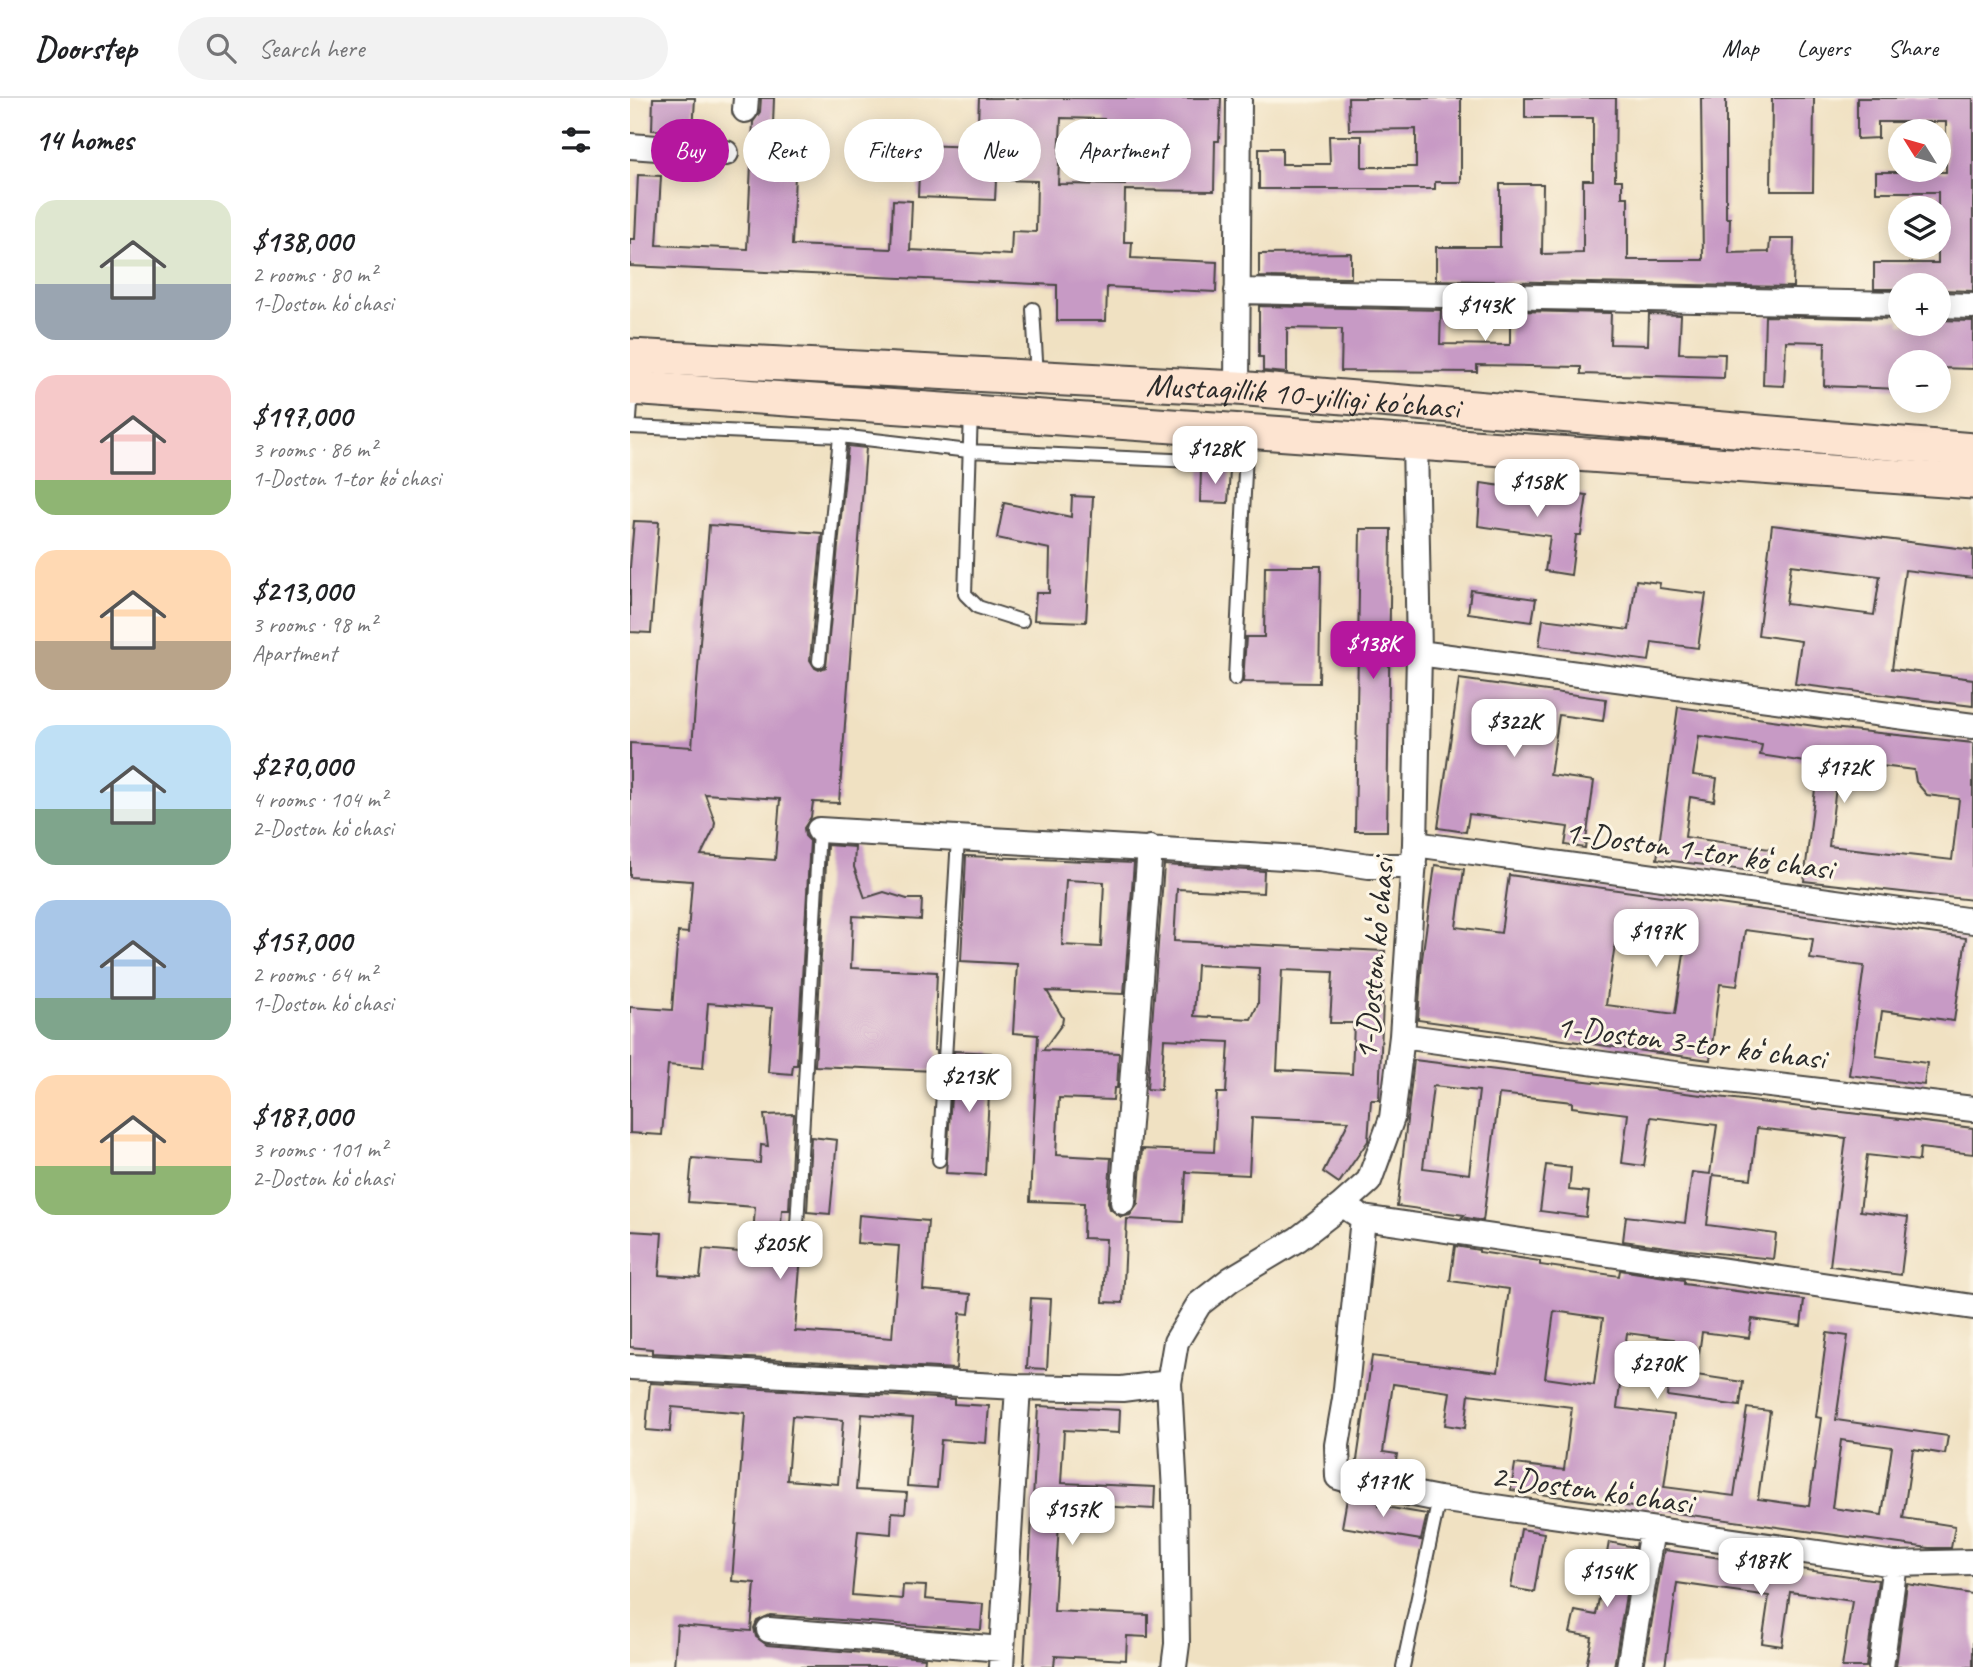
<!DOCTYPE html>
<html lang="en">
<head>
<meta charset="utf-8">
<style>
  body { margin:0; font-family:Caveat,sans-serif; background:#f2f2f2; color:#202124; height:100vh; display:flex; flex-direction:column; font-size:26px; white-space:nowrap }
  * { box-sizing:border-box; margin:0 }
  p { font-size:23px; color:#757577 }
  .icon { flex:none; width:38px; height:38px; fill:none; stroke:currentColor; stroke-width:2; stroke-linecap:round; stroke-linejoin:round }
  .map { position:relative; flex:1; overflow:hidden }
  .side { display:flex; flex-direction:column; background:#fff; width:630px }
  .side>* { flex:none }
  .top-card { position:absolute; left:21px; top:21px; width:665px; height:63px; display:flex; gap:14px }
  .needle { width:46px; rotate:307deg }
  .buttons { position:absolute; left:1258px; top:21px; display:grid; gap:14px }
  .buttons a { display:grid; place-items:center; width:63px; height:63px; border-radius:50%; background:#fff; box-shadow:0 4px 18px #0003; font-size:35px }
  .price { position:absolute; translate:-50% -60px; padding:0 16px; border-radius:14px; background:#fff; color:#222; font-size:23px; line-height:46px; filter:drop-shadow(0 2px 4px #0008) }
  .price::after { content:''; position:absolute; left:50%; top:42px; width:21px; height:16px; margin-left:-10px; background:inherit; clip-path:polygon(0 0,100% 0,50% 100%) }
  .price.current { background:#b5179e; color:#fff }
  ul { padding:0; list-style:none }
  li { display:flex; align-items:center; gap:21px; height:175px; padding:0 35px }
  li span { display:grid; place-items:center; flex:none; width:196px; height:140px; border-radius:21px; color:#555 }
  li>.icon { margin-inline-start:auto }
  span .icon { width:84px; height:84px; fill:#fffc; stroke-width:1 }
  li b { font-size:30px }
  h2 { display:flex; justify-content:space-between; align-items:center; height:84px; padding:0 35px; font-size:30px }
  .tag { padding:0 24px; border-radius:32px; background:#fff; box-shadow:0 4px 18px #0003; font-size:24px; line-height:63px }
  .tag.current { background:#b5179e; color:#fff }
  header { display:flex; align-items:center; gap:42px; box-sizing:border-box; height:98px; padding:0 35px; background:#fff; border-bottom:2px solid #e0e0e0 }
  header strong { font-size:33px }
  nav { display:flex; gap:38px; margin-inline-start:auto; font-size:24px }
  .search { width:490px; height:63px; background:#f2f2f2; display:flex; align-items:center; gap:18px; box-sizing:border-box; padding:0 24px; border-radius:38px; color:#757577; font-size:26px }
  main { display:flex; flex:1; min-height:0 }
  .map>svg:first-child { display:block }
  .building { fill:#c79ac5; fill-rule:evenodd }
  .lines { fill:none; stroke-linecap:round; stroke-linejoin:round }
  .service-casing { stroke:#494642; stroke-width:16 }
  .minor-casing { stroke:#494642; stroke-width:28 }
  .secondary-casing { stroke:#494642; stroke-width:37 }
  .service { stroke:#fff; stroke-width:12 }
  .minor { stroke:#fff; stroke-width:24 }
  .secondary { stroke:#fde4d1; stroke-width:33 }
  .labels { text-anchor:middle; stroke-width:6; stroke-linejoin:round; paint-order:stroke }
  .street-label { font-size:33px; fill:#2b2b2b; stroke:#fcf5e5 }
</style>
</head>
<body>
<header>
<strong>Doorstep</strong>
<div class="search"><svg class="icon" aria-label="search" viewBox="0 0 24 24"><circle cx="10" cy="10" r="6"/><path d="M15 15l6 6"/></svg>Search here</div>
<nav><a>Map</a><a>Layers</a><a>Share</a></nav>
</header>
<main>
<section class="side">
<h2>14 homes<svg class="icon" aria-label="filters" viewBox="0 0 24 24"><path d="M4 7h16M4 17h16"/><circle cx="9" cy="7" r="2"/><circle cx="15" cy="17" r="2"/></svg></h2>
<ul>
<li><span style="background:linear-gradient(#dfe7d0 60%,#9aa5b1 0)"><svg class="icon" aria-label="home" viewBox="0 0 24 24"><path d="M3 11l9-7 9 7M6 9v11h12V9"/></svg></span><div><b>$138,000</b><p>2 rooms · 80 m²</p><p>1-Doston koʻchasi</p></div></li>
<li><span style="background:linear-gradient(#f6c9c9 75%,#8fb573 0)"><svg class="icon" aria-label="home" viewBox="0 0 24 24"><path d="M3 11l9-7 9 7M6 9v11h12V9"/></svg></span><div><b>$197,000</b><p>3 rooms · 86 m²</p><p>1-Doston 1-tor koʻchasi</p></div></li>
<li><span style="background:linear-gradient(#ffd9b3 65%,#b9a48a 0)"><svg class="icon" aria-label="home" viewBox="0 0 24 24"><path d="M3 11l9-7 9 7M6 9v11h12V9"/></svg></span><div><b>$213,000</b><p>3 rooms · 98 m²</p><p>Apartment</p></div></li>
<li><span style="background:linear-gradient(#bfe0f5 60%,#7fa58c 0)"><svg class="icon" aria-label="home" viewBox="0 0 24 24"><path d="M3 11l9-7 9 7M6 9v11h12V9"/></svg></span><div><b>$270,000</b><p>4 rooms · 104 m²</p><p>2-Doston koʻchasi</p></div></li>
<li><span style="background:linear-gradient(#a9c7e8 70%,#7fa58c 0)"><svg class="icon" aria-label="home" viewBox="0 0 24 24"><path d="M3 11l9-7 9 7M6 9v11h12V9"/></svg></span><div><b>$157,000</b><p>2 rooms · 64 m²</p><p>1-Doston koʻchasi</p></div></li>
<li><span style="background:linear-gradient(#ffd9b3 65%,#8fb573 0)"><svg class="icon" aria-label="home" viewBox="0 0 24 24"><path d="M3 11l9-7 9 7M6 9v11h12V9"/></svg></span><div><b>$187,000</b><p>3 rooms · 101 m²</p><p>2-Doston koʻchasi</p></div></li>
</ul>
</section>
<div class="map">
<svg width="1343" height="1569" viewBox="0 0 1343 1569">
  <rect width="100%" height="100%" fill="#fcf5e5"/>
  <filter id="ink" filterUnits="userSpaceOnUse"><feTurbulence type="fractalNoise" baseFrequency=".0143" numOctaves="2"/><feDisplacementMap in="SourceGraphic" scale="14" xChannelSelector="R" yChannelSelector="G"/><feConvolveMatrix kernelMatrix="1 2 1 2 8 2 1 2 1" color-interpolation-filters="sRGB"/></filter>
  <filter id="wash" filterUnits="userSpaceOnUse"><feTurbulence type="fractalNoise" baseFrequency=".00686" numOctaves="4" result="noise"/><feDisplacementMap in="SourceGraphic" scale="28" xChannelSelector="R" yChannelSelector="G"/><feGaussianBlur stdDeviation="1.57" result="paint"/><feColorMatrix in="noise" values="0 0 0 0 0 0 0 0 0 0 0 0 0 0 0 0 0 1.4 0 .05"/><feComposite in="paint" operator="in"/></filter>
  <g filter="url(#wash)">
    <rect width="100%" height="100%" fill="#f0e1c2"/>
    <g id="blocks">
      <path class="building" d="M23 0H65L63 34 22 32Z
        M131 0H144L142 52 166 53 162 147 261 151 263 102 282 103 280 152 381 157 382 133 406 134 407 83 366 82 365 102 288 99 290 47 347 49 349 0H591L589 43H585L584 93 495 92 494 144H502L501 160 587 164 586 194 477 189 476 223H427V187L0 168V141H5L8 77 31 78 27 147 117 151 123 24 130 14ZM431 20 474 21 473 45 496 46 495 87 428 86Z
        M718 0H831V84H805V91H629V50H652V66H700L699 38H732V69H786V31L719 32Z
        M895 0H986L985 82H992V99H998V162H1073L1071 0H1096V120H1100L1099 155 1139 154 1140 141H1164L1163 189 806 182V149H870V86H913L912 156 953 155V82H963V20H895Z
        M1142 0H1184L1183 93H1141Z
        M1227 0H1343V193L1309 192V187H1270V191H1244V165H1308V94H1246V74H1316V24H1248V40L1227 41Z
        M721 155V180L629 179V156Z
        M629 208 811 212 810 246 880 247V213L981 215 980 246 1018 247 1019 216 1051 217 1049 255 1095 256 1094 280 951 276V269L847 267V274L711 273 712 231 657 230V275L633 273V259H629Z
        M1135 218 1270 221V226H1309V222L1343 223V271L1309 270V264H1270V291L1194 288 1195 244 1156 243 1154 288 1133 287Z
        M218 348 236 350 209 705 183 704 181 719 174 730 175 738 180 743 167 967H163L162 976 138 974 142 910 78 905 73 970 38 967 32 1037 0 1035V909L42 912 48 834 58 835 62 783 0 779V645L62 649 79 427 192 435 180 562 185 570 189 572 196 569ZM75 696 150 701 145 762 71 757 84 731 85 724Z
        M571 371H600L598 405 570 404Z
        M851 385 927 396 928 393 957 397 951 437H946L941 477 915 473 920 438 848 428Z
        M442 398 463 399 456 524 404 522 406 495H419L420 451 367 440 374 405 441 419Z
        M4 423 29 424 21 535 0 534V469Z
        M1142 427 1343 452V480L1275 472 1262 571 1343 581V608L1165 586 1171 543 1128 537ZM1161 467 1250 478 1244 517 1156 506Z
        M730 431H761L757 733H725Z
        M635 468H691L689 585 613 584 616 539H634Z
        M1006 482 1030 485 1029 490 1076 496 1068 550 1022 544 1019 563 909 548 913 521 999 532Z
        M841 492 906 501 902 524 838 515Z
        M829 581 976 601 973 623 929 617 920 677 964 683 955 750 935 747 938 729 839 716 836 734 808 730Z
        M1048 609 1192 629 1343 645V802L1174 783 1188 666 1130 657 1132 647 1069 638 1063 677 1087 680 1084 703 1060 699 1055 739 1140 751 1136 775 1027 761ZM1209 663 1284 672 1286 684 1297 697 1329 701 1322 762 1199 748Z
        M197 747 225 749 224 769 235 800 254 794 277 801H292L291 822 223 818 221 870 307 874 304 952 307 953 305 973 185 968Z
        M336 758 504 765 494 896 417 893 433 920 432 926 413 952 489 955 487 990H484L483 1002 429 1000 426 1057 481 1060 478 1104 480 1111 491 1119 500 1117 508 1106 512 1051 584 1054 587 995H596L599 944 534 941 531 992 517 991 534 767 634 773 633 795 547 791 544 843 755 853 749 1002H741L738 1043 709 1085 693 1074 719 1023 622 1019 619 1077 556 1074 553 1124 497 1121 493 1205 473 1204 476 1141 453 1140 454 1105 400 1103 408 937 383 935 387 866 331 863ZM436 782 474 784 471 849 432 847ZM567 867 629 870 628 906 621 921 564 918ZM652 872 703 874 700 925H724L722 976 647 972Z
        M805 767 834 771 826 829 871 835 879 777 1336 840 1324 923 1252 913 1246 958 1297 965 1294 987 1219 977 1234 868 1180 861 1183 841 1115 832 1107 888 1090 886 1080 962 788 922 792 861ZM987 833 1056 842 1045 916 976 907Z
        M324 953 361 955 355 1077 316 1075Z
        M784 962 1343 1030V1056L1290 1050 1289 1063 1237 1057 1230 1113 1278 1119 1271 1177 1200 1168 1216 1040 1127 1030 1121 1081 1083 1077 1077 1127 1146 1136 1143 1161 1058 1152 993 1143 996 1118 1055 1125 1062 1074 1080 1076 1087 1027 1021 1019 1014 1068 992 1065 998 1016 942 1009V1004L869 996 853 1123 832 1119 834 1117 767 1108ZM803 988 849 993 839 1076 793 1070Z
        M164 1016 159 1112H152L149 1154 171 1156 165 1233 262 1240 269 1148 227 1145 229 1117 298 1123 293 1192 341 1196 339 1216 330 1215 326 1271 22 1255V1251L0 1249V1133L32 1135 29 1177 70 1180 73 1151 122 1155 125 1109 58 1104 62 1060 130 1065 131 1047 138 1048 134 1017Z
        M181 1039 207 1042 200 1116 177 1114Z
        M916 1067 941 1070 939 1092 959 1094 956 1119 910 1113Z
        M825 1148 849 1152V1154L910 1163V1167L989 1178 990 1172 1054 1182V1186L1174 1202 1171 1228 1122 1221 1119 1240 1072 1234 1066 1277 1113 1284 1110 1308 1037 1298 1044 1241 997 1235 987 1310 1044 1317 1034 1389 1104 1398 1117 1310 1140 1313 1128 1401 1179 1408 1191 1320 1186 1319 1197 1235 1218 1238 1206 1322 1318 1338 1315 1356 1283 1351 1273 1420 1325 1428 1321 1450H1299L881 1392 885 1366 934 1372 942 1309 839 1296 835 1330 815 1327 820 1294 763 1286 753 1354 767 1356 764 1377 726 1369 742 1258 868 1274 879 1191 820 1183ZM924 1213 973 1220 964 1287 915 1280ZM1211 1342 1262 1349 1252 1417 1202 1410Z
        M401 1200 421 1201 417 1271 397 1270Z
        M20 1285 324 1301V1306L359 1308 356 1345 311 1342 307 1390 277 1388 283 1320 232 1316 226 1392 277 1395 275 1415 262 1414 261 1436 228 1433 222 1497 272 1501 273 1487 296 1488 295 1501 353 1506 351 1532 140 1517 127 1523 124 1530 126 1539 137 1547 295 1560 294 1569H44L47 1527 121 1533 125 1485 102 1483 115 1315 42 1309 40 1334 16 1332ZM162 1318 213 1322 208 1386 157 1382Z
        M408 1308 490 1312 489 1335 434 1332 431 1385 525 1389 524 1411 430 1406 424 1513 518 1517V1539L497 1538 496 1562 425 1558 424 1569H394Z
        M722 1398 749 1404V1408L797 1416 791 1442 712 1429 717 1401 721 1402Z
        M891 1431 914 1435 904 1494 881 1490Z
        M979 1444 1004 1449 984 1569H956L962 1539 940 1535 945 1513 966 1517Z
        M1034 1452 1248 1482 1236 1569H1212L1222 1503 1160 1494 1152 1548 1132 1545 1139 1498 1047 1485 1035 1569H1014Z
        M1277 1486 1343 1496V1569H1266Z"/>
    </g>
  </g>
  <g filter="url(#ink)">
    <use href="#blocks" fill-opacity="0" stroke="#494642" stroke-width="2"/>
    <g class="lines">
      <g class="service-casing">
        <path id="service" d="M403 211 407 279
          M341 314 335 496 348 509 392 523
          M0 321 2 290
          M0 329 210 338 339 353 564 363 615 360
          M189 563 210 338
          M605 581 617 333
          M309 1062 328 740
          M166 1146 189 732
          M773 1569 809 1401"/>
      </g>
      <g class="minor-casing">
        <path id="minor" d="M115 12 116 0
          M0 48 96 55
          M607 193 1270 206
          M1309 207 1343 208
          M607 290 609 0
          M789 555 1343 628
          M189 732 689 761 739 768H784
          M785 746 1343 823
          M772 938 1037 975 1343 1011
          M493 1104 520 750
          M719 1111 733 1120 1343 1209
          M733 1120 715 1301 707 1347 708 1379 732 1386 809 1401 1265 1466 1343 1464
          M0 1269 388 1289 492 1291 539 1285
          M139 1532 372 1551
          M371 1569 388 1289
          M544 1569 547 1546 545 1394 539 1285 546 1244 569 1206 601 1181 668 1141 712 1107 739 1083 762 1020 772 938 785 746 789 555 785 344
          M999 1569 1022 1432
          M1251 1569 1265 1466"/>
      </g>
      <g class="secondary-casing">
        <g id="secondary">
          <path id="s1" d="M0 258 607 290 1343 352"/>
          <path d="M0 290 1343 384"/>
        </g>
      </g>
      <use href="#service" class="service"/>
      <use href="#minor" class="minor"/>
      <use href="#secondary" class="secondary"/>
    </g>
  </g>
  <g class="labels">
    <g class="street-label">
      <text dy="12" stroke="none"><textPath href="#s1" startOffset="674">Mustaqillik 10-yilligi ko'chasi</textPath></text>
      <text transform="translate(1069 751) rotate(8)" y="12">1-Doston 1-tor koʻchasi</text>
      <text transform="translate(743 861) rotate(-85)" y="12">1-Doston koʻchasi</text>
      <text transform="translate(1061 943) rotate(7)" y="12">1-Doston 3-tor koʻchasi</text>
      <text transform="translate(962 1390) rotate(8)" y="12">2-Doston koʻchasi</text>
    </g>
  </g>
</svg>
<div class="buttons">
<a><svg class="needle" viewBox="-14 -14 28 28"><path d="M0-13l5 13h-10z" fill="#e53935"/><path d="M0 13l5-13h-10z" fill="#757577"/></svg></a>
<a><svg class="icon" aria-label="layers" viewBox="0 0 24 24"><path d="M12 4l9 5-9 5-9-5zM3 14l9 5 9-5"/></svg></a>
<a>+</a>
<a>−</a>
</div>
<b class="price" style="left:855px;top:245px">$143K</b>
<b class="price" style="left:585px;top:388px">$128K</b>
<b class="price" style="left:907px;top:421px">$158K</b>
<b class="price current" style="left:743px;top:583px">$138K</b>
<b class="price" style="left:884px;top:661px">$322K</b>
<b class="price" style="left:1214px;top:707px">$172K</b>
<b class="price" style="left:1026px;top:871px">$197K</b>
<b class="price" style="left:339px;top:1016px">$213K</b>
<b class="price" style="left:150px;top:1183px">$205K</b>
<b class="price" style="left:1027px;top:1303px">$270K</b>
<b class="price" style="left:753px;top:1421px">$171K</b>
<b class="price" style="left:442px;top:1449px">$157K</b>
<b class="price" style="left:1131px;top:1500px">$187K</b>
<b class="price" style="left:977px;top:1511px">$154K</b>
<div class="top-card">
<a class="tag current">Buy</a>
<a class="tag">Rent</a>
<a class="tag">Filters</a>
<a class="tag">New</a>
<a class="tag">Apartment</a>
</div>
</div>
</main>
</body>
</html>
